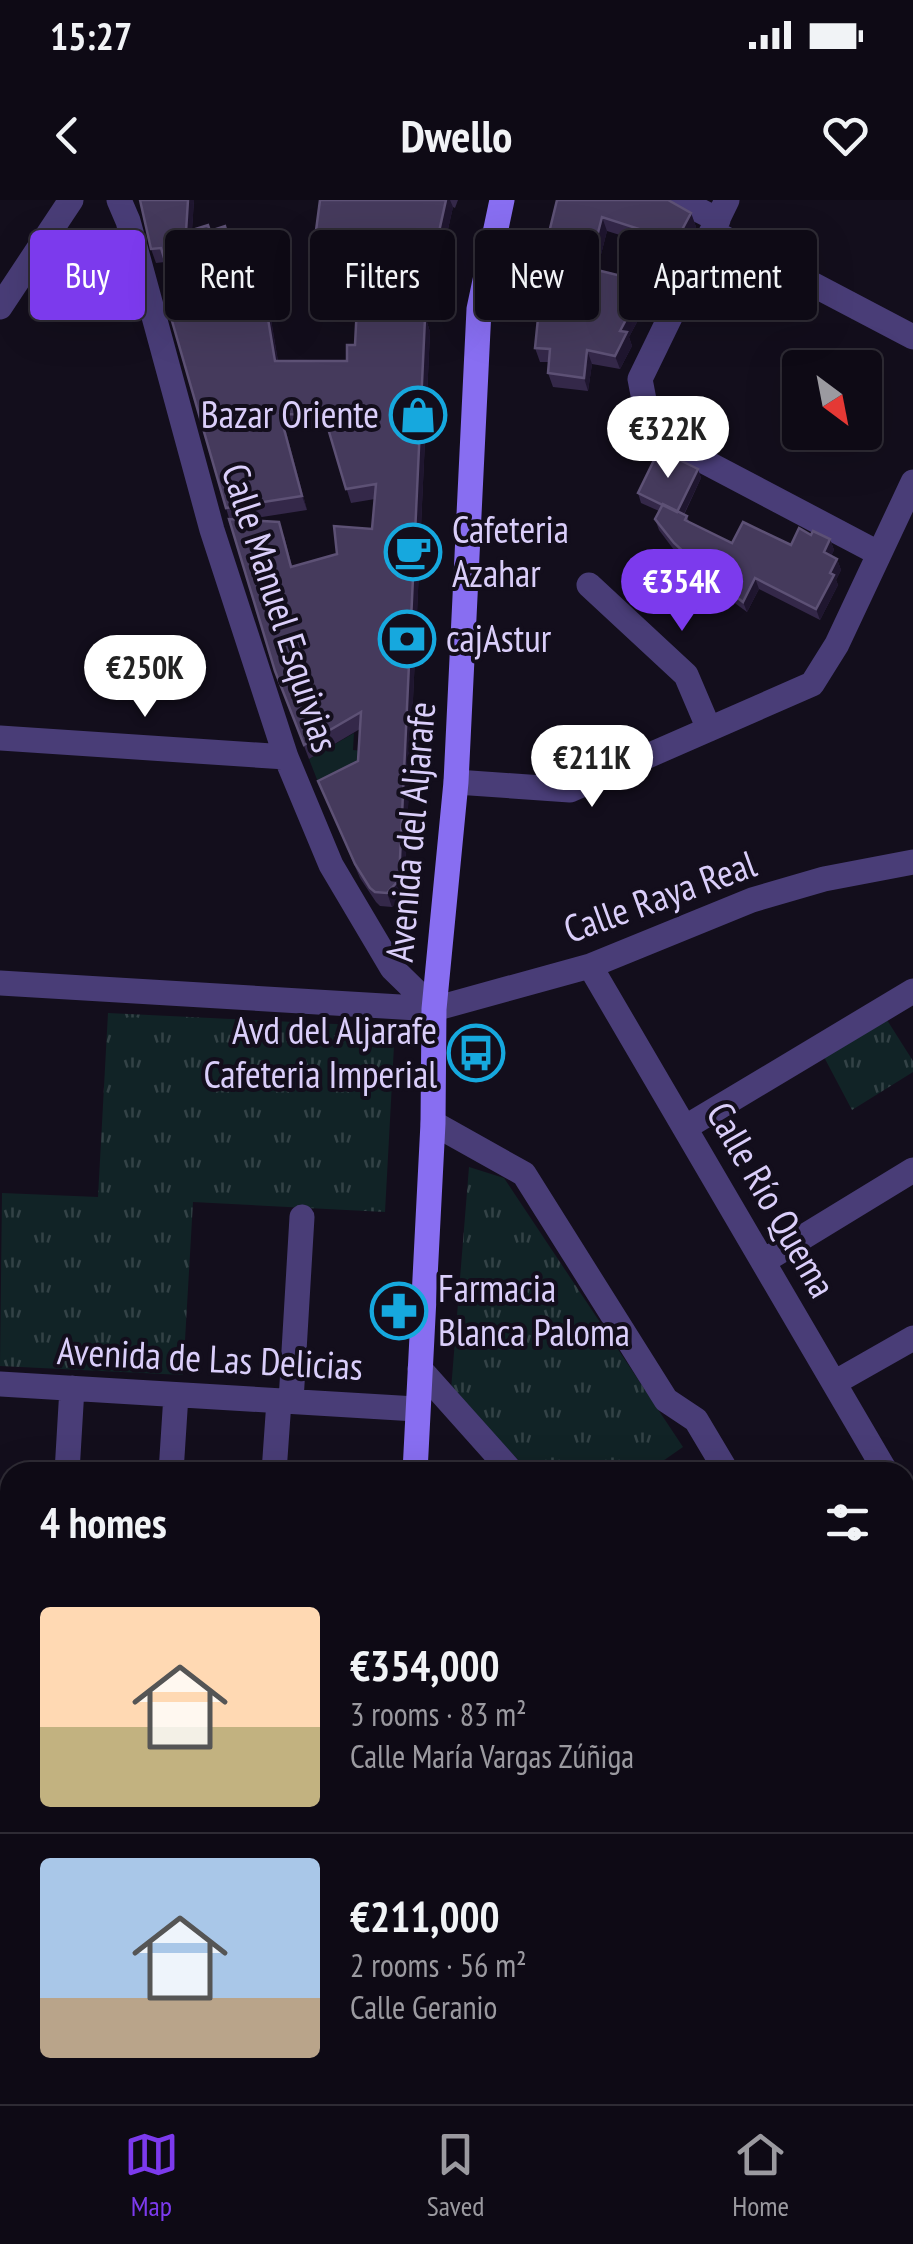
<!DOCTYPE html>
<html lang="en">
<head>
<meta charset="utf-8">
<style>
  body { margin:0; font-family:"PT Sans Narrow",sans-serif; background:#17131e; color:#f1f3f6; height:100vh; display:flex; flex-direction:column; font-size:38px; white-space:nowrap }
  * { box-sizing:border-box; margin:0 }
  p { font-size:32px; color:#9b9aa0 }
  .icon { flex:none; width:55px; height:55px; fill:none; stroke:currentColor; stroke-width:2; stroke-linecap:round; stroke-linejoin:round }
  .map { position:relative; flex:1; overflow:hidden }
  .side { position:absolute; left:0px; top:1262px; width:915px; height:642px; display:flex; flex-direction:column; background:#0e0a15; border-radius:30px 30px 0 0; box-shadow:0 10px 40px #0002,0 0 0 2px #2e2b34 }
  .side>* { flex:none }
  .banner { position:absolute; left:30px; top:30px; width:855px; height:90px; display:flex; gap:20px }
  .needle { width:65px; rotate:148deg }
  .tools { position:absolute; left:782px; top:150px; display:grid; gap:20px }
  .tools a { display:grid; place-items:center; width:100px; height:100px; border-radius:10px; background:#0e0a15; box-shadow:0 10px 40px #0002,0 0 0 2px #2e2b34; font-size:50px }
  .price { position:absolute; translate:-50% -85px; padding:0 22px; border-radius:35px; background:#fff; color:#222; font-size:32px; line-height:65px; filter:drop-shadow(0 2px 5px #0008) }
  .price::after { content:''; position:absolute; left:50%; top:60px; width:30px; height:22px; margin-left:-15px; background:inherit; clip-path:polygon(0 0,100% 0,50% 100%) }
  .price.current { background:#7c3aed; color:#fff }
  ul { padding:0; list-style:none }
  li { display:flex; align-items:center; gap:30px; height:250px; padding:0 40px }
  li+li { border-top:2px solid #2e2b34 }
  li span { display:grid; place-items:center; flex:none; width:280px; height:200px; border-radius:10px; color:#555 }
  li>.icon { margin-inline-start:auto }
  span .icon { width:120px; height:120px; fill:#fffc; stroke-width:1 }
  li b { font-size:42px }
  h2 { display:flex; justify-content:space-between; align-items:center; height:120px; padding:0 40px; font-size:42px }
  .tag { padding:0 35px; border-radius:10px; background:#0e0a15; box-shadow:0 10px 40px #0002,0 0 0 2px #2e2b34; font-size:35px; line-height:90px }
  .tag.current { background:#7c3aed; color:#fff }
  .status { display:flex; justify-content:space-between; align-items:center; height:70px; padding:0 50px; background:#0e0a15; direction:ltr }
  .status svg { height:28px; fill:currentColor }
  header { display:flex; justify-content:space-between; align-items:center; height:130px; padding:0 40px; background:#0e0a15; font-size:45px; font-weight:600 }
  .menu { display:flex; justify-content:space-around; align-items:center; height:140px; border-top:2px solid #2e2b34; background:#0e0a15; font-size:28px; color:#9b9aa0 }
  .menu a { display:grid; justify-items:center; gap:5px }
  .menu .current { color:#7c3aed }
  .map>svg:first-child { display:block }
  .grass { fill:#112326 }
  .park { fill:url(#park-tufts) }
  .lines { fill:none; stroke-linecap:round; stroke-linejoin:round }
  .street { stroke:#493d77; stroke-width:25 }
  .secondary { stroke:#886ef1; stroke-width:25 }
  .wall { fill:#342849; fill-rule:evenodd }
  .shaded-wall { fill:#1f162f }
  .building { fill:#453a5c; stroke:#5d5175; stroke-width:2.5 }
  .labels { text-anchor:middle; stroke-width:8; stroke-linejoin:round; paint-order:stroke }
  .poi-label { font-size:38px; fill:#dacefa; stroke:#130e1c; text-anchor:start }
  .street-label { font-size:38px; fill:#dacefa; stroke:#130e1c }
</style>
</head>
<body>
<div class="status"><b>15:27</b><svg viewBox="0 0 49 12"><path d="M0 12V9h3v3zM5 12V6h3v6zM10 12V3h3v9zM15 12V0h3v12zM26 1h20v11H26zM47 4h2v5h-2z"/></svg></div>
<header><svg class="icon" aria-label="back" viewBox="0 0 24 24"><path d="M15 5l-7 7 7 7"/></svg>Dwello<svg class="icon" aria-label="heart" viewBox="0 0 24 24"><path d="M12 20l-8-8c-3-5 5-10 8-4 3-6 11-1 8 4z"/></svg></header>
<div class="map">
<svg width="913" height="1904" viewBox="0 0 913 1904">
  <defs>
    <pattern id="park-tufts" width="24" height="20" patternUnits="userSpaceOnUse" patternTransform="scale(2.5)"><rect width="24" height="20" fill="#112326"/><path d="M3 7l-1-3M5 7V3M7 7l1-3M15 17l-1-3M17 17v-4M19 17l1-3" fill="none" stroke="#334246"/></pattern>
  </defs>
  <rect width="100%" height="100%" fill="#130e1c"/>
  <path class="grass" d="M354 533 353 550 364 551 363 571 323 595 309 559Z"/>
  <path class="park" d="M108 813 395 827 385 1012 193 1002 183 1175 0 1166 2 993 98 997Z
    M887 820 913 861V872L852 910 824 857Z
    M469 967 504 978 683 1247 647 1272H530L451 1190Z"/>
  <g class="lines">
    <path class="street" d="M119 0 128 21 212 330 286 557 331 665 392 768 434 809
      M679 0 718 20
      M727 0 640 179 649 226 692 255 878 353
      M713 32 913 137
      M0 107 71 0
      M589 385 686 475 709 529
      M0 538 286 557
      M456 582 570 590 812 484 837 444 913 282
      M590 766 886 1272
      M0 783 434 809 590 766 752 700 824 679 913 662
      M433 923 524 974 666 1200 696 1220 727 1272
      M686 927 913 791
      M764 1061 913 970
      M420 1169 512 1272
      M834 1183 913 1138
      M0 1184 416 1209
      M291 1201 302 1017
      M67 1272 72 1188
      M171 1272 176 1195
      M274 1272 279 1201
      M905 1305 913 1319
      M0 1346 10 1352
      M0 1560 10 1565
      M905 1567 913 1580
      M0 1773 10 1778
      M905 1790 913 1801
      M733 1895 740 1904
      M208 1904 209 1895"/>
    <path class="secondary" d="M415 1272 433 923 434 809 456 582 479 109 502 0
      M386 1904V1895"/>
  </g>
  <path class="wall" d="M194 0 192 30 211 31 232 44 260 54 278 161H347L355 145 357 100 334 98 329 84 330 61 319 60 314 46 320 0H458L455 8 453 7 427 122 430 132 404 694 392 707 380 706 376 702 360 678 318 581 358 561 360 529 309 559 275 471 226 308 178 104 165 62 156 63 151 49ZM285 228 328 229 351 303 375 299 372 329 337 354 292 366 284 336 242 320 307 310Z
    M557 0 691 13 696 27 681 54 607 31 597 70 651 96 629 137 632 146 620 169 592 164 588 191 553 187 548 173 549 162H540L535 148Z
    M698 269 701 278 684 315 687 316 689 322 732 343 791 345 811 335 830 339 834 350 831 356 837 359 841 370 836 380 838 385 820 420 759 389 747 412 717 390 677 354 659 330 655 319 659 311 641 303 638 293Z"/>
  <path class="shaded-wall" d="M188 0H194L191 46 186 32Z
    M446 0H450L453 7 427 122 430 132 404 694 392 707 387 693 420 118Z
    M691 13 696 27 681 54 676 41Z
    M602 17 607 31 594 82 589 68Z
    M255 40 260 54 280 174 275 161Z
    M646 82 651 96 629 137 632 146 620 169 615 156 620 131Z
    M587 150 592 164 588 191 584 178Z
    M280 214 285 228 307 310 302 296Z
    M698 269 701 278 680 322 677 313Z
    M830 339 834 350 828 363 824 352Z
    M837 359 841 370 836 380 838 385 820 420 816 409 830 373Z
    M755 378 759 389 747 412 743 402Z"/>
  <path class="building" d="M140 0H188L186 32 208 25 210 31 225 26 230 44 255 40 275 161H347V145H355L358 86 329 84 331 48 314 46 320 0H446L420 118H425L399 680 387 693 375 692 370 688 355 664 318 581 358 561 361 512 304 545 275 471 229 319 279 322 291 367 337 354 334 326 372 329 376 284 346 289 324 215 280 214 302 296 226 308 168 107 178 104 161 48 151 49Z
    M557 0H668L691 13 676 41 602 17 589 68 646 82 620 131 627 132 615 156 587 150 584 178 548 173 550 149 535 148 545 49Z
    M659 250 698 269 677 312 638 293Z
    M663 304 687 316 685 320 732 343 743 322 791 345 799 328 811 335 813 331 830 339 824 352 837 359 830 373 834 375 816 409 755 378 743 402 713 379 674 343 655 319Z
    M434 1895H454L453 1904H433Z"/>
  <defs>
    <g id="shop-ring" transform="scale(2.875)"><circle r="9.5" fill="#130e1c" stroke="#16a8de" stroke-width="1.5"/><path d="M-5-2.5h2.3a2.7 3.5 0 0 1 5.4 0H5L5.5 6h-11ZM-1.5-2.5h3a1.5 2.3 0 0 0-3 0Z" fill="#16a8de"/></g>
    <g id="cafe-ring" transform="scale(2.875)"><circle r="9.5" fill="#130e1c" stroke="#16a8de" stroke-width="1.5"/><path d="M-5.5-4.5H6V0H3Q3 3.5 0 3.5H-2.5Q-5.5 3.5-5.5 0ZM3-3.2v2h1.7v-2ZM-6 4.5H4V6H-6Z" fill="#16a8de"/></g>
    <g id="bank-ring" transform="scale(2.875)"><circle r="9.5" fill="#130e1c" stroke="#16a8de" stroke-width="1.5"/><path d="M-6-4H6V4H-6ZM0-2.3a2.3 2.3 0 1 0 0 4.6a2.3 2.3 0 1 0 0-4.6Z" fill="#16a8de"/></g>
    <g id="bus-ring" transform="scale(2.875)"><circle r="9.5" fill="#130e1c" stroke="#16a8de" stroke-width="1.5"/><path d="M-5-6H5V4H4V6H2V4H-2V6H-4V4H-5ZM-3.5-4V0h7V-4ZM-3.5 1.2v1.5H-2V1.2ZM2 1.2v1.5H3.5V1.2Z" fill="#16a8de"/></g>
    <g id="pharmacy-ring" transform="scale(2.875)"><circle r="9.5" fill="#130e1c" stroke="#16a8de" stroke-width="1.5"/><path d="M-2-6h4v4h4v4h-4v4h-4v-4h-4v-4h4Z" fill="#16a8de"/></g>
  </defs>
  <g fill-rule="evenodd">
    <use href="#shop-ring" x="418" y="215"/>
    <use href="#cafe-ring" x="413" y="352"/>
    <use href="#bank-ring" x="407" y="439"/>
    <use href="#bus-ring" x="476" y="853"/>
    <use href="#pharmacy-ring" x="399" y="1111"/>
  </g>
  <g class="labels">
    <g class="poi-label">
      <text x="379" y="228" text-anchor="end">Bazar Oriente</text>
      <text x="452" y="343">Cafeteria<tspan x="452" dy="44">Azahar</tspan></text>
      <text x="446" y="452">cajAstur</text>
      <text x="437" y="844" text-anchor="end">Avd del Aljarafe<tspan x="437" dy="44">Cafeteria Imperial</tspan></text>
      <text x="438" y="1102">Farmacia<tspan x="438" dy="44">Blanca Paloma</tspan></text>
    </g>
    <g class="street-label">
      <text transform="translate(280 408) rotate(72)" y="13">Calle Manuel Esquivias</text>
      <text transform="translate(411 632) rotate(-85)" y="13">Avenida del Aljarafe</text>
      <text transform="translate(660 697) rotate(-20)" y="13">Calle Raya Real</text>
      <text transform="translate(771 1000) rotate(60)" y="13">Calle Río Quema</text>
      <text transform="translate(210 1159) rotate(3)" y="13">Avenida de Las Delicias</text>
    </g>
  </g>
</svg>
<div class="tools">
<a><svg class="needle" viewBox="-14 -14 28 28"><path d="M0-13l5 13h-10z" fill="#e53935"/><path d="M0 13l5-13h-10z" fill="#9b9aa0"/></svg></a>
</div>
<b class="price" style="left:668px;top:281px">€322K</b>
<b class="price current" style="left:682px;top:434px">€354K</b>
<b class="price" style="left:145px;top:520px">€250K</b>
<b class="price" style="left:592px;top:610px">€211K</b>
<div class="banner">
<a class="tag current">Buy</a>
<a class="tag">Rent</a>
<a class="tag">Filters</a>
<a class="tag">New</a>
<a class="tag">Apartment</a>
</div>
<section class="side">
<h2>4 homes<svg class="icon" aria-label="filters" viewBox="0 0 24 24"><path d="M4 7h16M4 17h16"/><circle cx="9" cy="7" r="2"/><circle cx="15" cy="17" r="2"/></svg></h2>
<ul>
<li><span style="background:linear-gradient(#ffd9b3 60%,#c2b280 0)"><svg class="icon" aria-label="home" viewBox="0 0 24 24"><path d="M3 11l9-7 9 7M6 9v11h12V9"/></svg></span><div><b>€354,000</b><p>3 rooms · 83 m²</p><p>Calle María Vargas Zúñiga</p></div></li>
<li><span style="background:linear-gradient(#a9c7e8 70%,#b9a48a 0)"><svg class="icon" aria-label="home" viewBox="0 0 24 24"><path d="M3 11l9-7 9 7M6 9v11h12V9"/></svg></span><div><b>€211,000</b><p>2 rooms · 56 m²</p><p>Calle Geranio</p></div></li>
</ul>
</section>
</div>
<nav class="menu">
<a class="current"><svg class="icon" aria-label="map" viewBox="0 0 24 24"><path d="M3 6l6-2 6 2 6-2v14l-6 2-6-2-6 2zM9 4v14M15 6v14"/></svg>Map</a>
<a><svg class="icon" aria-label="saved" viewBox="0 0 24 24"><path d="M7 4h10v16l-5-4-5 4z"/></svg>Saved</a>
<a><svg class="icon" aria-label="home" viewBox="0 0 24 24"><path d="M3 11l9-7 9 7M6 9v11h12V9"/></svg>Home</a>
</nav>
</body>
</html>
